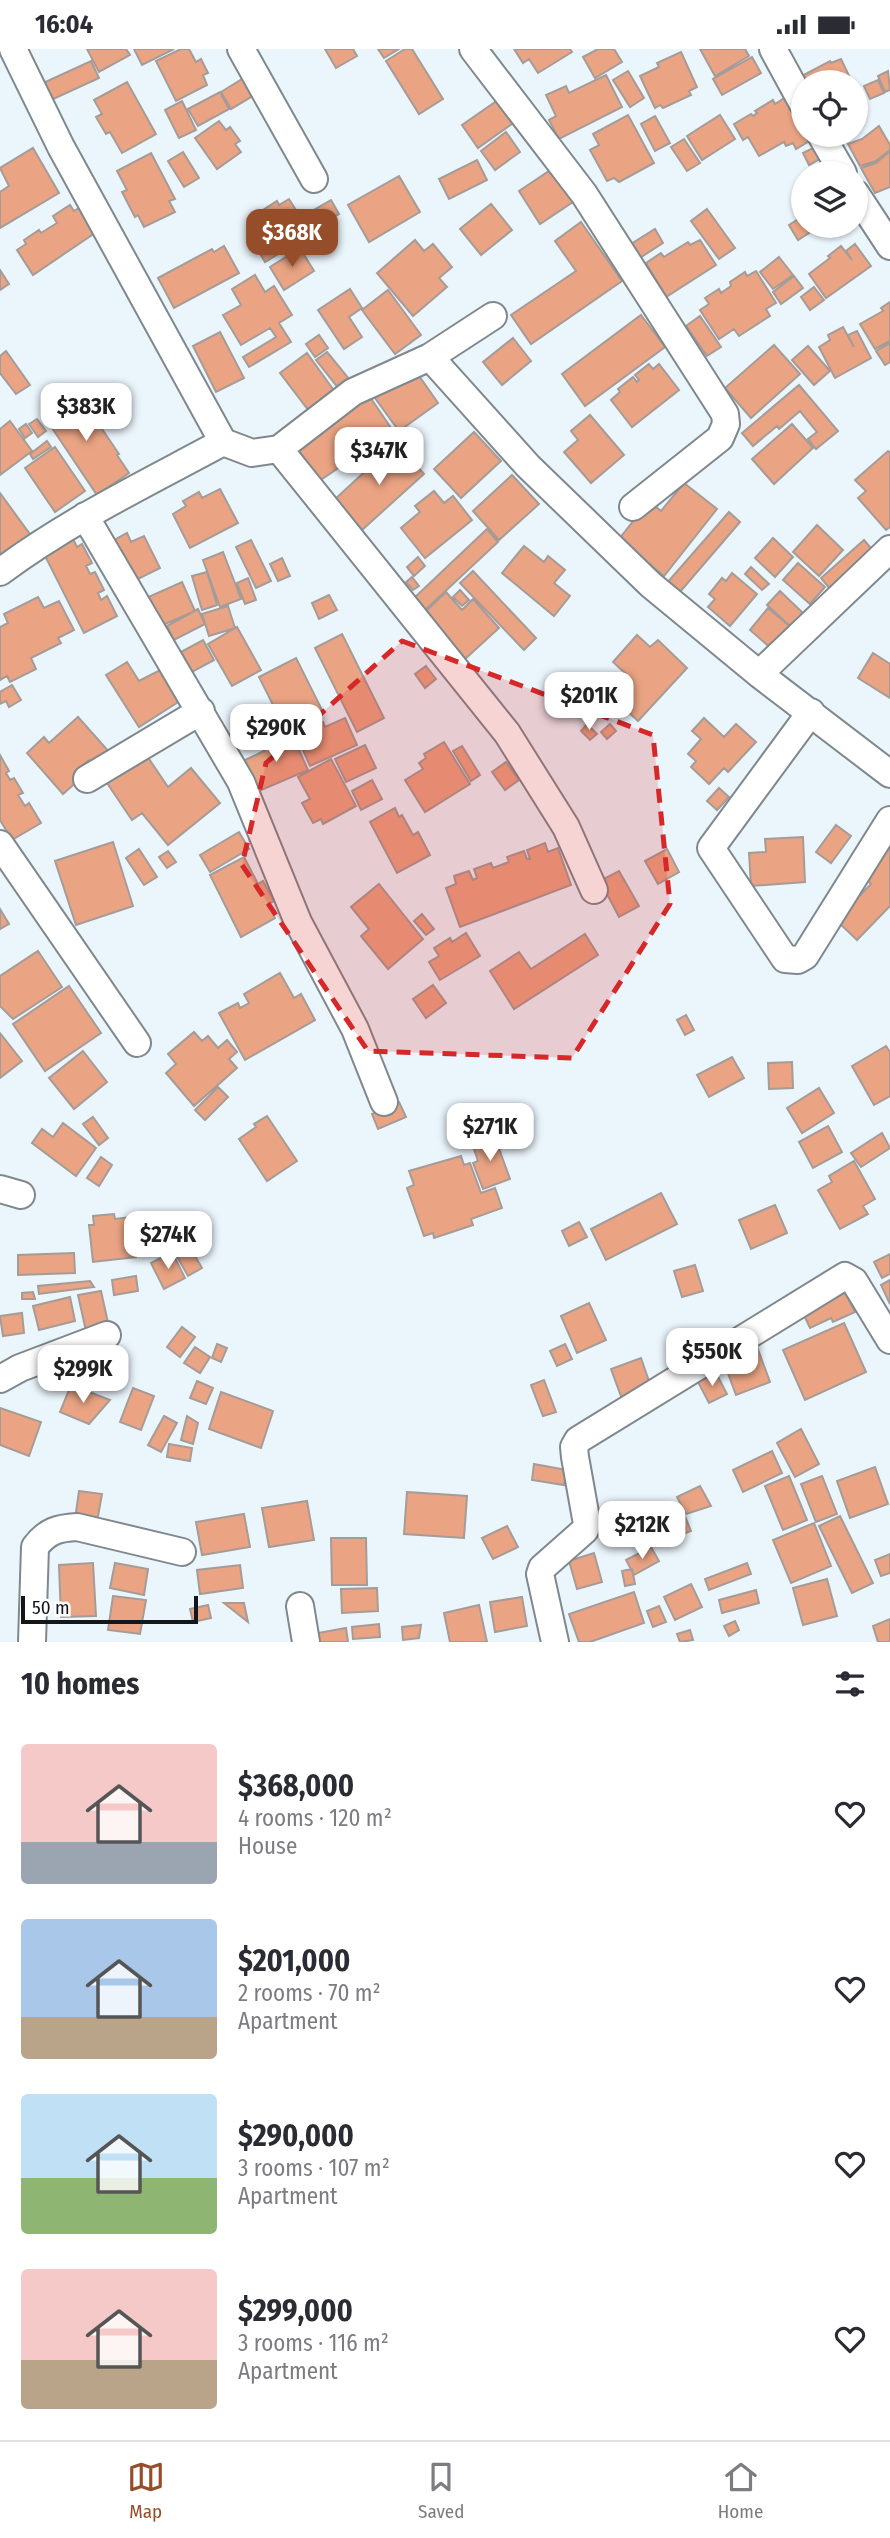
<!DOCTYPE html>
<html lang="en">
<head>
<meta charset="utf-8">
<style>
  body { margin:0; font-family:"Fira Sans Condensed",sans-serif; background:#f7f7f7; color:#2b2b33; height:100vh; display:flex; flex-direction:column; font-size:26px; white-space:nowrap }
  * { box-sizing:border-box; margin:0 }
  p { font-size:23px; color:#7c7c81 }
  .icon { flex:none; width:38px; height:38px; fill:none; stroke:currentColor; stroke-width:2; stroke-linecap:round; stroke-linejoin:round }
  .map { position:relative; height:1593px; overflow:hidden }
  .side { display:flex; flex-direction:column; background:#fff; flex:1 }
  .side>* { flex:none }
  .tools { position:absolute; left:791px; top:21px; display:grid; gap:14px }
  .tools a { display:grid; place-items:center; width:77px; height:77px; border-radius:50%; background:#fff; box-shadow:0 2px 5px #0004; font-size:35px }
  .scale { position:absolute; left:21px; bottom:18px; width:177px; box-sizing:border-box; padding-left:7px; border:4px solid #141719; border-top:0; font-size:19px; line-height:24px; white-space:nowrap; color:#141719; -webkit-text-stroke:5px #fff; paint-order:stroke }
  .price { position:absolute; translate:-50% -60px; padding:0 16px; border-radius:14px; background:#fff; color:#222; font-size:23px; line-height:46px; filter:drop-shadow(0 2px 4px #0008) }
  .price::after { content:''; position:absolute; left:50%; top:42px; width:21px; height:16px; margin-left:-10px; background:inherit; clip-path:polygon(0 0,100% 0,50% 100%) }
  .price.active { background:#964e2a; color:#fff }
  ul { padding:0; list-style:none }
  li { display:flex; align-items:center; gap:21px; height:175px; padding:0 21px }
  li span { display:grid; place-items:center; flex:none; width:196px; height:140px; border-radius:7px; color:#555 }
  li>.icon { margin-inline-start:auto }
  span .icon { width:84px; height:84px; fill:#fffc; stroke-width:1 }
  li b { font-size:30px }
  h2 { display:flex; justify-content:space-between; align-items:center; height:84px; padding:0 21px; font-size:30px }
  .status { display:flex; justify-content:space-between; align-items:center; height:49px; padding:0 35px; background:#fff; direction:ltr }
  .status svg { height:19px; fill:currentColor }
  .tabs { display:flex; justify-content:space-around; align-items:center; height:98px; border-top:2px solid #e1e1e2; background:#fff; font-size:19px; color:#7c7c81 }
  .tabs a { display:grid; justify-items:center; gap:4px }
  .tabs .active { color:#964e2a }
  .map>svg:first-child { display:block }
  .building { fill:#eaa484; stroke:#a59b97; stroke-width:2 }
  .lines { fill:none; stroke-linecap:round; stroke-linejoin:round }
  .minor-casing { stroke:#7f888d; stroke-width:30 }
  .minor { stroke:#fff; stroke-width:26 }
  .marked { fill:#d62828; fill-opacity:0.2; stroke:#d62828; stroke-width:5; stroke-dasharray:14 9; stroke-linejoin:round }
</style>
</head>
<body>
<div class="status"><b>16:04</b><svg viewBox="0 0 49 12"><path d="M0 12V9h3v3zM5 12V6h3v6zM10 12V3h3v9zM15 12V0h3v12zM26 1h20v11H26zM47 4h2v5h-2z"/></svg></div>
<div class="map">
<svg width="890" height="1593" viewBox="0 0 890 1593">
  <rect width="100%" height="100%" fill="#ebf5fc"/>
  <path class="building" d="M87 0H126L130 6 99 23Z
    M134 0H174L142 16Z
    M181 0H189L196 13 201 10 208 24 203 26 207 36 176 52 156 12Z
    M325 0H353L357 7 336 19Z
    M378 0H399L384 9Z
    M405 0H412L443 50 419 65 386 12Z
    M514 0H570L572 3 538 24 529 10 523 14Z
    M598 0H614L622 13 595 29 583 8Z
    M700 0H745L749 7 715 27Z
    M681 3 697 38 689 42 691 46 663 59 660 56 655 59 640 27 659 18 657 14Z
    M752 8 761 24 722 46 713 30Z
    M841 10 852 33H803L800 28 830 12 831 14Z
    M91 12 99 29 49 52 41 35Z
    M628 22 644 49 630 58 613 31Z
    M888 22 890 41 885 43 878 27Z
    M250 25 261 42 231 60 221 43Z
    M606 26 622 58 559 90 549 71 556 67 546 46 566 37 569 44Z
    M878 31 884 44 870 50 864 37Z
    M127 33 156 85 122 104 110 83 106 85 96 68 102 65 94 51Z
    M220 43 229 60 198 77 188 60Z
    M786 48 803 79V86H807L811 91 796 100 793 94 786 97 784 93 759 107 748 88 743 91 734 75 751 65 753 67 757 64 755 62 773 51 775 55Z
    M501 49 516 72 478 99 462 76Z
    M182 52 196 81 179 89 165 61Z
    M628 66 654 114 619 133 614 129 607 132 590 101 599 96 593 85Z
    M720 66 735 90 702 111 687 87Z
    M655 67 670 94 655 102 641 75Z
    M219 72 226 81 230 78 240 92 235 95 241 103 217 120 195 89Z
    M879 77 890 96V101L876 112 860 117 848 95 862 90Z
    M506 83 520 103 495 121 481 102Z
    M684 90 700 114 687 122 671 98Z
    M817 97 823 108 809 116 803 104Z
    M33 99 59 144 0 179V143L9 137 0 119Z
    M890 102V138L875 144 861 119 876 114Z
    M183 103 199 129 184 138 168 112Z
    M151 104 175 150 169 152 175 163 144 178 138 166 135 168 122 143 127 141 117 122Z
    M477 111 487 131 449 150 439 130Z
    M555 118 576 151 540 175 519 142Z
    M399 127 420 163 369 193 348 156Z
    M289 150 311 185 265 213 248 184 258 178 252 168 277 152 279 156Z
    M331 151 339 165 314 178 307 165Z
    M491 155 512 181 481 206 460 180Z
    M70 156 74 162 79 159 95 184 33 226 17 201 26 195 24 191 39 181 41 184 57 174 53 167Z
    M707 160 735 199 719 210 691 172Z
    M803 167V177H820L798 191 789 176Z
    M581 173 622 232 531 295 511 266 576 222 555 192Z
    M655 180 663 194 632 214 623 200Z
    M415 191 424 202 433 195 452 218 439 229 447 238 413 267 377 224Z
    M700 191 716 216 666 248 646 214 661 204 664 208 688 193 690 196Z
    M855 195 871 217 826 249 809 225 830 209 828 207 841 197 852 211 846 202Z
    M224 197 239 224 174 259 158 229 212 200 214 203Z
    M300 199 314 222 284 241 270 218Z
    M779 208 793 226 773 240 760 223Z
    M0 221 9 235 0 241Z
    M756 222 776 254 766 260 770 267 739 287 734 280 719 290 700 261 709 255 705 249 719 240 721 244 731 237 730 233 745 223 747 227Z
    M255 226 265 243 274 237 292 266 279 274 291 293 249 318 243 308 276 288 270 279 241 296 223 266 241 256 232 240Z
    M794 227 803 239 781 255 773 243Z
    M814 238 824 251 810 261 801 248Z
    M350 240 362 259 349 268 362 288 344 300 318 261Z
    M388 241 421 286 395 305 362 261Z
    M890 253V292L875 300 860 275 883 262 881 259Z
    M641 266 665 298 585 357 562 325Z
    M700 267 721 298 707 307 686 277Z
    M843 278 854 298 848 286 857 282 871 309 835 329 819 298 830 291 828 286Z
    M220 283 244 329 216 343 193 297Z
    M319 286 328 299 315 308 306 295Z
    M513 289 531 312 502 336 483 313Z
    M890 294V313L885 316 876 302Z
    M774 296 800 325 751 369 725 339Z
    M808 297 830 322 814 336 792 311Z
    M6 302 30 336 16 345 0 324V307Z
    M327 303 350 331 339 340 316 311Z
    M307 304 335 343 309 362 280 324Z
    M649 315 653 320 659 315 679 341 632 378 611 351 620 343 618 340 633 328 637 333 639 331 635 326Z
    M415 321 438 354 399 382 375 349Z
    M799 336 838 382 816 400 808 390 817 383 800 362 779 380 777 377 753 397 742 384Z
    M71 343 83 361 87 358 119 405 117 406 129 424 97 446 42 364Z
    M370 348 393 382 319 432 296 397Z
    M590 366 624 406 591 434 564 403 578 391 571 382Z
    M37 370 46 382 38 388 29 375Z
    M10 372 32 402 0 426V380Z
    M26 375 32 384 25 389 19 380Z
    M792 375 813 399 774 435 752 410Z
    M474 383 501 412 461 449 434 420Z
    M47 392 51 398 33 410 30 405Z
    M396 394 424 425 362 481 334 451Z
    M55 398 85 442 55 463 25 419Z
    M888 402 890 404V478L886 481 858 449 866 442 855 431Z
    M512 426 539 455 499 491 473 462Z
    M684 434 717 460 664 527 619 490 649 452 661 462Z
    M220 440 238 474 190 499 173 465 186 457 183 452 199 443 202 449Z
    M434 442 444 454 453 447 472 471 425 509 401 479 420 463 415 457Z
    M0 444 32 488 0 508Z
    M729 463 740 473 679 544 667 534Z
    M817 476 843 501 819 527 793 503Z
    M487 480 498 493 424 562 413 550Z
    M69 482 77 498 82 495 92 514 86 517 90 525 95 523 104 541 98 544 101 551 107 547 117 567 84 584 40 497Z
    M127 484 131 493 144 487 160 519 130 534 109 494Z
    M773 489 793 508 775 528 755 509Z
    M251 491 271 532 256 539 236 498Z
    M864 491 875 504 831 541 821 529Z
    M524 497 544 513 548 507 565 521 554 534 570 547 554 567 502 524Z
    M223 503 241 550 220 558 203 511Z
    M418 508 425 517 414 527 407 518Z
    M282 509 290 527 278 532 270 515Z
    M798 514 825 538 810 555 783 531Z
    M751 518 769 535 762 541 745 525Z
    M473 522 536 589 524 601 460 534Z
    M207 523 217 556 202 561 192 527Z
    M732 524 757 545 730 577 708 558 715 550 709 545 722 529 726 532Z
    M412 528 419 537 413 541 406 533Z
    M248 529 256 551 245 555 237 534Z
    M182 533 195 562 156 579 144 550Z
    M460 541 469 551 462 557 453 548Z
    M780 542 803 564 791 578 767 556Z
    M446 543 462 561 473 550 499 579 465 610 424 564Z
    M329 546 337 561 319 570 312 554Z
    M38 548 44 559 59 552 74 581 58 589 61 594 31 609 36 620 10 633 7 627 0 631V578L8 574 4 565Z
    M228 557 235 579 209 587 202 565Z
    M768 559 793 580 774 602 750 581Z
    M198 560 205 575 174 591 167 577Z
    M237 578 261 621 232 637 208 595Z
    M342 585 384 669 357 683 315 599Z
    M637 586 650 598 658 591 687 619 638 672 608 644 626 625 613 613Z
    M203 591 214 611 192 623 181 603Z
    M873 604 890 615V649L858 629Z
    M296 609 322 661 285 680 259 628Z
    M127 613 139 632 164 619 183 650 139 678 106 626Z
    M426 617 436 630 425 639 415 625Z
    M12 636 21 651 9 658 6 652 0 655V643Z
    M78 668 110 704 95 717 89 711 74 724 80 730 63 745 27 704 44 688 49 694Z
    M345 669 357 696 310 717 299 692 309 687 306 680 323 673 325 678Z
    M704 669 724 688 736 675 756 693 728 723 724 719 709 735 691 718 696 712 688 705 701 690 692 682Z
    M587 675 597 685 590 691 581 682Z
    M610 675 616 682 607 690 601 683Z
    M280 690 283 697 295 692 308 721 259 742 245 711 264 702 262 698Z
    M444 693 470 735 425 763 405 731 423 720 419 714 426 709 424 705Z
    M365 696 376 719 346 733 335 710Z
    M462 697 480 726 471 732 453 702Z
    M143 701 168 738 191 719 220 754 168 796 142 764 132 771 103 728Z
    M0 706 9 722 6 724 10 731 14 729 23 744 18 746 25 757 29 754 41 774 12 791 0 771Z
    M331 710 356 757 323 775 321 770 313 774 302 754 310 750 298 728Z
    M506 713 519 731 505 741 492 723Z
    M372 731 382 750 361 761 352 742Z
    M719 739 729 748 717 761 707 752Z
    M395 759 399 768 402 766 413 786 418 783 430 806 397 824 370 773Z
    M836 776 851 787 831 814 816 803Z
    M239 783 249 800 210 823 200 806Z
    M803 788 805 833 751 837 749 804 766 803 765 790Z
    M113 793 133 857 76 876 55 812Z
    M545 794 548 803 558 799 571 836 460 878 446 839 456 835 454 827 469 822 473 831 477 829 474 820 491 814 493 819 509 813 507 808 524 802 527 810H530L527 801Z
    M890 797V857L857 891 836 871 871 835 862 826Z
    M139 800 157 828 144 836 126 809Z
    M667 800 679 823 658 835 645 812Z
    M168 802 176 813 167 819 159 808Z
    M244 808 258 835 263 832 274 852 268 855 275 869 241 888 210 826Z
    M619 822 639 857 619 868 600 832Z
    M379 835 423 890 388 920 361 887 369 880 351 858Z
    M0 860 9 875 0 880Z
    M422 865 434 880 426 886 414 872Z
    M466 884 480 907 440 931 429 913 439 907 434 899 450 889 452 893Z
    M585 885 598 906 514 960 490 922 519 903 531 920Z
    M38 902 62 938 13 970 0 957V927Z
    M280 924 294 949 301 945 315 971 245 1011 219 964 238 954 240 959 249 954 244 945Z
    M433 936 446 954 426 969 413 950Z
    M69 937 101 984 45 1022 13 975Z
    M686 966 694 981 685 986 677 971Z
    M194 983 202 992 208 987 218 999 227 991 237 1003 229 1010 237 1019 194 1057 166 1024 176 1015 168 1005Z
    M0 984 22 1012 0 1029Z
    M886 997 890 1003V1047L874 1056 852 1017Z
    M83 1002 107 1033 74 1060 49 1029Z
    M732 1008 744 1029 709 1048 697 1026Z
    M792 1013 793 1039 769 1040 768 1014Z
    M218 1038 228 1048 205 1071 195 1061Z
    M819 1039 834 1064 802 1084 787 1059Z
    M399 1053 406 1068 378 1080 372 1065Z
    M267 1067 297 1112 267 1132 239 1090 256 1078 254 1075Z
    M93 1068 108 1089 99 1096 83 1075Z
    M63 1074 96 1099 76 1127 32 1094 42 1080 53 1088Z
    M828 1077 842 1103 813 1119 799 1093Z
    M882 1084 890 1099 861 1118 851 1104Z
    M494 1086 510 1130 483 1140 473 1114 478 1112 472 1094Z
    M461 1107 464 1116 470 1114 481 1144 495 1139 502 1159 471 1170 473 1176 434 1189 433 1184 424 1187 407 1139 414 1136 409 1122Z
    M101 1108 112 1116 99 1137 87 1129Z
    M854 1112 875 1150 863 1157 868 1165 840 1180 818 1141 832 1133 829 1127Z
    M661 1144 677 1175 606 1211 591 1180Z
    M775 1156 787 1184 751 1200 739 1171Z
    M114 1165 115 1170 131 1168 136 1208 93 1213 89 1176H94L93 1167Z
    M579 1173 587 1188 569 1197 562 1182Z
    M189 1197 202 1219 188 1227 175 1204Z
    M172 1203 185 1229 164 1240 151 1214Z
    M74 1204 75 1224 18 1226V1206Z
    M890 1205V1225L882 1229 874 1213Z
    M695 1216 703 1242 682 1248 674 1222Z
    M136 1227 138 1242 114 1246 112 1231Z
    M890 1231V1255L881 1236Z
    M90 1232 94 1238 39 1245 38 1237Z
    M842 1237 855 1263 833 1273 831 1269 810 1279 800 1258Z
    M101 1242 109 1278 86 1282 78 1246Z
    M33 1243 35 1250H22V1244Z
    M70 1248 75 1272 39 1281 33 1257Z
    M589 1254 606 1291 577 1304 561 1267Z
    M22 1264 24 1284 3 1287 0 1267Z
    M844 1274 866 1323 805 1351 783 1301Z
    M182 1278 195 1288 180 1308 167 1298Z
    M217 1295 227 1299 221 1313 212 1309Z
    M565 1295 572 1310 557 1317 550 1302Z
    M756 1295 770 1333 736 1346 722 1308Z
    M195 1298 210 1308 200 1324 184 1314Z
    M641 1309 651 1338 622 1350 611 1320Z
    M716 1324 727 1345 709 1354 698 1333Z
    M544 1331 556 1363 543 1367 531 1336Z
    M197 1332 213 1339 206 1355 190 1349Z
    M71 1336 110 1351 89 1375 60 1363Z
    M133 1339 154 1347 141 1381 120 1373Z
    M221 1343 273 1362 261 1399 209 1380Z
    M0 1359 41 1373 29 1407 0 1396Z
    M164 1367 177 1374 161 1403 148 1396Z
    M187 1367 198 1374 193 1395 181 1391Z
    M801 1380 819 1415 795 1428 777 1394Z
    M169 1395 192 1399 190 1412 167 1408Z
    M772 1402 782 1424 743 1443 733 1421Z
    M534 1415 567 1421 564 1436 532 1431Z
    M875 1418 888 1455 850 1469 837 1432Z
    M789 1427 807 1471 783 1481 765 1437Z
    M822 1427 837 1465 816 1473 801 1435Z
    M700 1437 711 1457 686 1465 677 1448Z
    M79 1442 102 1445 97 1473 75 1470Z
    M407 1443 467 1447 464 1489 404 1485Z
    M307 1452 314 1491 269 1498 262 1459Z
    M682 1460 691 1482 666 1492 657 1470Z
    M244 1465 250 1498 202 1506 196 1473Z
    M840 1467 873 1534 852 1544 819 1477Z
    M647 1473 650 1489 620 1496 616 1480Z
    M814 1474 831 1517 791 1534 773 1491Z
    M507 1477 518 1498 493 1510 482 1489Z
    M331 1489H366L367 1536H332Z
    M651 1498 659 1512 634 1526 626 1511Z
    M594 1504 602 1533 577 1540 569 1512Z
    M890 1505V1524L881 1527 875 1511Z
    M93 1514 96 1567 61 1568 59 1516Z
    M115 1514 148 1520 144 1546 110 1539Z
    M747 1514 751 1525 709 1541 705 1530Z
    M240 1516 243 1539 200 1545 197 1521Z
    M632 1520 635 1535 625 1537 622 1522Z
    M827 1530 837 1567 803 1576 793 1539Z
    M691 1535 702 1558 675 1571 664 1548Z
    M377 1539 378 1562 342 1564 341 1540Z
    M756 1541 759 1554 722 1564 719 1551Z
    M634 1543 644 1574 590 1593H579L569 1565Z
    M113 1547 146 1551 140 1585 108 1581Z
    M522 1548 527 1577 495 1583 490 1553Z
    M224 1554H244L248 1573Z
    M208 1556 211 1569 193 1573 190 1560Z
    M479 1556 487 1593H450L444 1564Z
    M659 1557 666 1573 653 1578 647 1562Z
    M890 1570V1593H878L873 1577Z
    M735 1572 739 1581 729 1587 724 1577Z
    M379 1575 380 1588 353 1590 352 1578Z
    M421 1576 419 1589 403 1591 402 1578Z
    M346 1579 348 1593H319L318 1584Z
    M690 1581 693 1591 680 1593 677 1585Z"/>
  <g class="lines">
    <g class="minor-casing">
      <path id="minor" d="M13 0 61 98 223 393 252 404 279 400 353 343 430 308 493 267
        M241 0 314 130
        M473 0 584 145 725 365 726 375 720 389 633 458
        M773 0 803 55
        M821 86 843 124
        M856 145 890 197
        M430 308 528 417 651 536 759 625 890 725
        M279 400 507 684 566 778 594 841
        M85 467 241 733 298 873 355 980 384 1053
        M0 523C70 471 147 434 223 393
        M759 625 890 500
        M811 663 711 799 785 910 798 911 805 907 890 771
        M87 730 201 662
        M0 795 137 994
        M0 1140 21 1146
        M0 1330 20 1319 107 1286
        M300 1557 306 1593
        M32 1593 35 1498C47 1482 58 1479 77 1478L182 1503
        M555 1593 540 1525 542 1519 585 1481 587 1475 575 1408 574 1398 578 1391 845 1227 854 1232 890 1291"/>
    </g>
    <use href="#minor" class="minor"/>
  </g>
  <path class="marked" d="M402 592 653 686 670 855 572 1009 368 1002 242 816 266 714Z"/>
</svg>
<div class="tools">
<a><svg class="icon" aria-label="locate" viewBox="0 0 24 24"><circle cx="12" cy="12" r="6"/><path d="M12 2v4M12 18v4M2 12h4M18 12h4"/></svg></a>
<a><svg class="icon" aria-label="layers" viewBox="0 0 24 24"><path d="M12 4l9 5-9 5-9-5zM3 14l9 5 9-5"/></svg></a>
</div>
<div class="scale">50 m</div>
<b class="price active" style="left:292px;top:220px">$368K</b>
<b class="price" style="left:86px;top:394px">$383K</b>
<b class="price" style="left:379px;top:438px">$347K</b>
<b class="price" style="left:589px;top:683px">$201K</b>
<b class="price" style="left:276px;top:715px">$290K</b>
<b class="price" style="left:490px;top:1114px">$271K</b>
<b class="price" style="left:168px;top:1222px">$274K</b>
<b class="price" style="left:712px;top:1339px">$550K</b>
<b class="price" style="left:83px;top:1356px">$299K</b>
<b class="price" style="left:642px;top:1512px">$212K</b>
</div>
<section class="side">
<h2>10 homes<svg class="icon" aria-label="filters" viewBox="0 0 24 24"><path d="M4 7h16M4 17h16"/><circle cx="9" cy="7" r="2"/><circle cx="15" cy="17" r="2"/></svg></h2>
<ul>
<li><span style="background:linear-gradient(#f6c9c9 70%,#9aa5b1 0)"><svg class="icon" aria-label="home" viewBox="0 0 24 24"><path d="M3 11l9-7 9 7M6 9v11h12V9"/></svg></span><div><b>$368,000</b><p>4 rooms · 120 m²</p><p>House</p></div><svg class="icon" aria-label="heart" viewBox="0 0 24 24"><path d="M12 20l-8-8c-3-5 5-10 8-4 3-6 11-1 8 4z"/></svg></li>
<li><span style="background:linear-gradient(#a9c7e8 70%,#b9a48a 0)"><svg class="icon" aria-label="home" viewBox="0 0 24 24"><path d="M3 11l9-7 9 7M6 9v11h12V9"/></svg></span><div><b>$201,000</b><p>2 rooms · 70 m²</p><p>Apartment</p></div><svg class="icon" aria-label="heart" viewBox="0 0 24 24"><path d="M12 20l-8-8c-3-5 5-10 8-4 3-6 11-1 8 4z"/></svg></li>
<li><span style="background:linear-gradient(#bfe0f5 60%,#8fb573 0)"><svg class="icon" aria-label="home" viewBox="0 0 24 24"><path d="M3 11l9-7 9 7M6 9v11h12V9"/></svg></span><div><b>$290,000</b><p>3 rooms · 107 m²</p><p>Apartment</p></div><svg class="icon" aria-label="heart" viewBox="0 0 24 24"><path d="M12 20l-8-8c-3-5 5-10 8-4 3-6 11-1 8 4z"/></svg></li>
<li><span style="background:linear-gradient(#f6c9c9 65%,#b9a48a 0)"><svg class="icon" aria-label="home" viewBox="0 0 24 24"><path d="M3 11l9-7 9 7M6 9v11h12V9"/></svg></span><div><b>$299,000</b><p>3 rooms · 116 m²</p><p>Apartment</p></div><svg class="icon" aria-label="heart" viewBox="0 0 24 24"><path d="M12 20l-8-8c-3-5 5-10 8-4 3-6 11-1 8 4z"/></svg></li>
</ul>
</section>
<nav class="tabs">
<a class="active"><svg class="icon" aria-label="map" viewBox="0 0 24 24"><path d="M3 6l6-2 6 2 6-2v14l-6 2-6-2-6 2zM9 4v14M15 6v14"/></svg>Map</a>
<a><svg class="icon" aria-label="saved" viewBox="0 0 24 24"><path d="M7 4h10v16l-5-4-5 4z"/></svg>Saved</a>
<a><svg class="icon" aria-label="home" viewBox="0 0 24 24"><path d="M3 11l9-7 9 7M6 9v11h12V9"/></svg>Home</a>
</nav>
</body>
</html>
